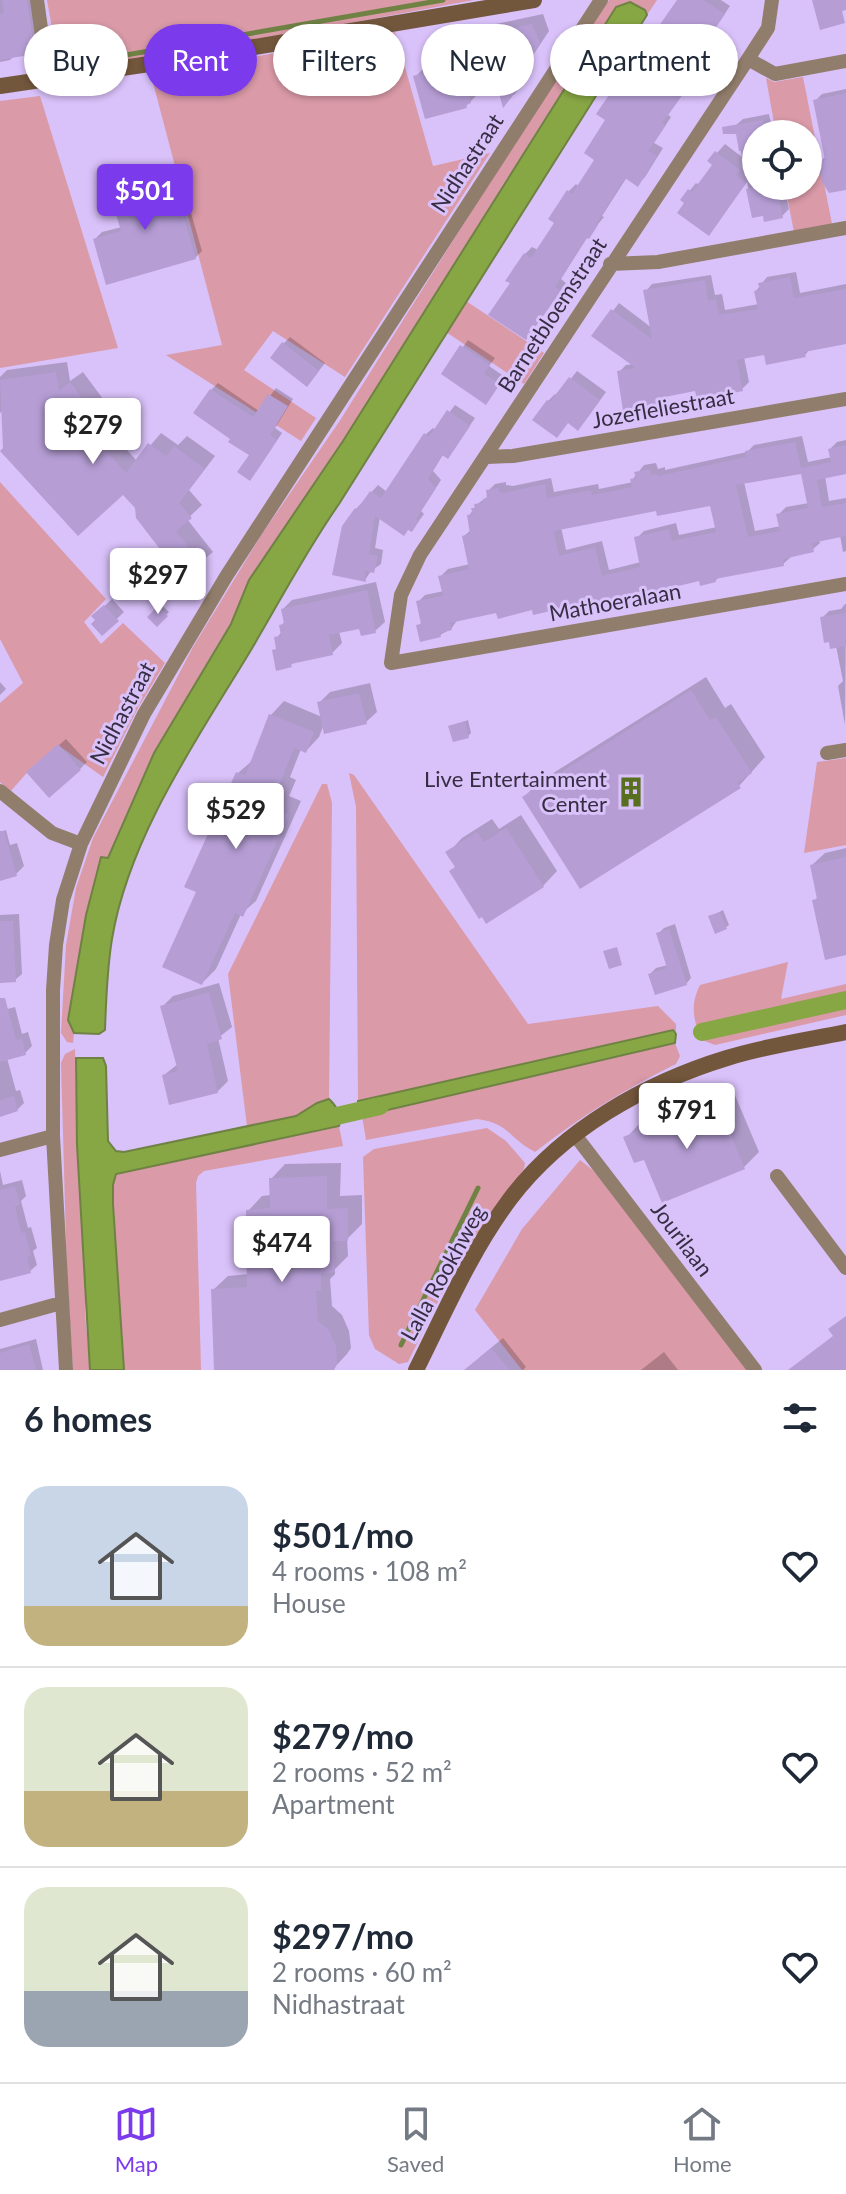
<!DOCTYPE html>
<html lang="en">
<head>
<meta charset="utf-8">
<style>
  body { margin:0; font-family:Lato,sans-serif; background:#f2f2f3; color:#1f2937; height:100vh; display:flex; flex-direction:column; font-size:30px; white-space:nowrap }
  * { box-sizing:border-box; margin:0 }
  p { font-size:26px; color:#747a83 }
  .icon { flex:none; width:44px; height:44px; fill:none; stroke:currentColor; stroke-width:2; stroke-linecap:round; stroke-linejoin:round }
  .map { position:relative; height:1370px; overflow:hidden }
  .side { display:flex; flex-direction:column; background:#fff; flex:1 }
  .side>* { flex:none }
  .guide { position:absolute; left:24px; top:24px; width:798px; height:72px; display:flex; gap:16px }
  .tools { position:absolute; left:742px; top:120px; display:grid; gap:16px }
  .tools a { display:grid; place-items:center; width:80px; height:80px; border-radius:50%; background:#fff; box-shadow:0 2px 6px #0004; font-size:40px }
  .price { position:absolute; translate:-50% -68px; padding:0 18px; border-radius:8px; background:#fff; color:#222; font-size:26px; line-height:52px; filter:drop-shadow(0 2px 4px #0008) }
  .price::after { content:''; position:absolute; left:50%; top:48px; width:24px; height:18px; margin-left:-12px; background:inherit; clip-path:polygon(0 0,100% 0,50% 100%) }
  .price.active { background:#7c3aed; color:#fff }
  ul { padding:0; list-style:none }
  li { display:flex; align-items:center; gap:24px; height:200px; padding:0 24px }
  li+li { border-top:2px solid #e0e1e3 }
  li span { display:grid; place-items:center; flex:none; width:224px; height:160px; border-radius:24px; color:#555 }
  li>.icon { margin-inline-start:auto }
  span .icon { width:96px; height:96px; fill:#fffc; stroke-width:1 }
  li b { font-size:34px }
  h2 { display:flex; justify-content:space-between; align-items:center; height:96px; padding:0 24px; font-size:34px }
  .pill { padding:0 28px; border-radius:36px; background:#fff; box-shadow:0 2px 6px #0004; font-size:28px; line-height:72px }
  .pill.active { background:#7c3aed; color:#fff }
  .tab-bar { display:flex; justify-content:space-around; align-items:center; height:112px; border-top:2px solid #e0e1e3; background:#fff; font-size:22px; color:#747a83 }
  .tab-bar a { display:grid; justify-items:center; gap:4px }
  .tab-bar .active { color:#7c3aed }
  .map>svg:first-child { display:block }
  .green { fill:#da9aa8 }
  .water { fill:#87a644; stroke:#6f8244; stroke-width:2 }
  .shadow { fill:#0003; fill-rule:evenodd }
  .lines { fill:none; stroke-linecap:round; stroke-linejoin:round }
  .stream { stroke:#6f8244; stroke-width:5 }
  .canal { stroke:#87a644; stroke-width:18 }
  .building { fill:#b69ed5; fill-rule:evenodd }
  .street { stroke:#917d6b; stroke-width:14 }
  .secondary { stroke:#73573c; stroke-width:16 }
  .labels { text-anchor:middle; stroke-width:6; stroke-linejoin:round; paint-order:stroke }
  .street-label { font-size:22px; fill:#372d43; stroke:#d9c1f9 }
  .poi-label { font-size:22px; fill:#372d43; stroke:#d9c1f9; text-anchor:end }
</style>
</head>
<body>
<div class="map">
<svg width="846" height="1370" viewBox="0 0 846 1370">
  <rect width="100%" height="100%" fill="#d9c1f9"/>
  <path class="green" d="M47 0H474L253 41 63 71 58 62Z
    M609 0H657L647 15 645 10 616 7 343 441 249 580 231 624 154 753 108 858 102 857 86 915 68 1020 74 1033 73 1043 67 1042 61 1033 66 945 76 888 93 838 193 647 262 534 339 422 483 193Z
    M395 32 433 166 490 153 345 377 273 331 244 370 316 418 301 441 166 355 222 345 151 75Z
    M803 77 832 224 794 232 785 186H808V134H776L766 78 774 82Z
    M40 96 118 348 0 368V101Z
    M466 301 544 353 524 384 446 332Z
    M0 482 106 599 84 622 101 644 123 623 165 663 138 708 103 777 58 745 32 767 10 792 0 782V703L23 683 0 639Z
    M846 758V845L804 853 817 762Z
    M349 773 354 775 528 1024 658 1006 676 1024V1034L673 1030 358 1101 356 807Z
    M322 784H327L332 803 329 1099 317 1103 296 1116 247 1126 228 974Z
    M788 962 781 999 846 984V1015L715 1045 702 1040C693 1021 690 1004 700 985Z
    M675 1043 680 1056 676 1064C625 1089 580 1117 535 1152 509 1139 510 1123 477 1119L366 1140 362 1116Z
    M75 1049 77 1145 85 1238V1313L90 1370H73L67 1276 61 1063 65 1054Z
    M339 1126 343 1146 204 1171 198 1176 196 1183 201 1370H124L113 1204V1185L116 1174Z
    M487 1128 506 1141 525 1163 524 1169 486 1221 449 1279 408 1362 399 1364 375 1349 369 1335 363 1157 374 1149Z
    M580 1160 594 1171 748 1370H522L475 1310 522 1229Z"/>
  <path class="water" d="M630 2 645 10 647 15 339 504C306 551 280 601 251 650 198 738 129 836 112 939 107 969 106 1000 105 1030L99 1034 74 1033 68 1020 86 915 101 857 108 858 154 753 231 624 249 580 343 441 616 7Z
    M673 1030 676 1034 675 1043 362 1116 359 1114 358 1101Z
    M76 1058H103L106 1066 108 1141 116 1151 124 1152 296 1116 317 1103 329 1099C336 1105 342 1116 339 1126L116 1174 113 1185V1204L124 1370H90L77 1145Z"/>
  <path class="shadow" d="M0 0H35L42 44 34 52 15 55 10 60 0 62Z
    M680 0H721L730 6 705 43 715 49 668 115 671 117 654 143 663 148 645 177 638 184 627 177 602 216 604 217 588 236 561 279 566 283 526 338 512 283 525 254 532 247 538 250 557 222 568 192 576 184 579 187 597 159 614 90 621 83 629 88 651 57Z
    M543 14 549 31 526 66 529 75 514 95 485 35 496 24Z
    M465 52 477 95 466 106 415 77 422 70 431 67 438 59Z
    M846 89V188L820 162 826 156 815 101 822 94Z
    M769 114 773 134H756V186H784L789 209 782 216 764 213 754 216 747 182 709 234 683 199 696 183 699 185 714 164 710 161 725 144 742 157 736 125 743 119Z
    M178 168 202 251 195 258 95 239 102 232 122 227 113 197 120 190 132 181Z
    M796 272 800 293 846 284V342L811 348 805 355 765 353 744 357 749 382 742 389H697L662 396 663 402 656 409 619 372 626 365 633 364 594 336 619 303 652 328 646 291 652 284 711 275 715 295 722 294 725 310 759 304 756 291 767 277Z
    M290 337 325 363 314 377 283 344Z
    M468 340 495 358 489 366 505 377 486 402 444 373Z
    M67 362 70 381 83 372 106 403 94 414 137 461 161 433 178 445 187 436 215 456 189 490 202 505 187 519 213 552 183 576 137 508 123 492 5 449 3 410 0 413V377L7 370Z
    M577 371 606 392 585 421 569 422 548 401 555 394 557 396Z
    M218 383 259 411 276 388 293 399 275 428 282 433 256 472 251 455 211 390Z
    M455 405 475 418 454 449 444 453 433 471 441 480 421 511 424 514 418 522 412 529 380 516 375 548 383 550 381 564 371 571 365 580 356 509 378 485 387 492 426 434 433 428 436 430Z
    M802 436 808 462 832 457 830 449 837 442 846 440V472L825 476 829 501 846 498V551L843 552 840 535 819 540 820 543 812 550 791 557 783 564 719 577 715 581 701 579 575 604 498 610 458 619 451 629 440 635 419 625 422 622 418 602 425 595 444 591 440 577 448 569 470 564 464 536 471 530 469 516 476 505 487 497 488 491 495 484 506 482V485L513 486 551 478 554 492 598 484 599 489 633 482 632 480 644 465 656 463 658 469 665 467V470L747 452 754 445ZM803 471 809 503 786 507 778 515 781 526 755 531 744 482ZM712 503 717 527 679 535 676 523 644 531 637 538 641 562 609 570 602 541 566 550 561 527 658 509Z
    M376 582 385 622 375 631 361 626 339 631 342 643 332 653 295 661 291 665 274 651 278 647 276 638 282 632 281 626 285 621 283 609 292 600Z
    M112 599 124 612 102 633 94 616Z
    M845 604H846L845 725 838 686 843 681 836 646 822 618 829 611 841 609Z
    M162 605 169 612 157 624 150 617Z
    M706 677 725 708 731 704 765 757 739 786 524 797 539 782Z
    M0 682 6 689 0 695Z
    M370 683 377 712 366 722 324 724 319 737 306 751 301 749 290 777 296 780 289 796 301 801 256 901 241 914 216 969 202 983 199 891 238 773 253 760 271 715 284 701 322 717 319 703 330 692Z
    M468 720 471 733 468 736 450 727Z
    M66 739 87 762 80 769 36 765Z
    M521 815 557 871 543 886 457 866 448 853 462 838 492 819 499 829Z
    M6 830 10 845 17 843 24 866 16 874 0 879V832Z
    M846 848V953L814 901 819 896 812 865 825 853Z
    M723 910 729 925 726 927 710 917Z
    M19 914 22 974 15 980 0 981V915Z
    M675 924 691 978 686 984 650 974 656 968 668 965 658 934 664 928Z
    M219 983 232 1027 218 1038 228 1081 217 1092 164 1075 178 1064 162 1007 173 996Z
    M15 1007 22 1034 28 1032 32 1046 25 1053 7 1058 16 1091 20 1090 24 1103 17 1110 0 1115V1011Z
    M731 1086 759 1152 744 1167 626 1138 640 1123Z
    M341 1163 340 1196 362 1195V1224L347 1239 348 1256 335 1269V1274L330 1279 332 1306 342 1315 349 1331 351 1348 347 1354 332 1370H216L213 1290 228 1276 249 1274 248 1211 262 1196 271 1195V1179L285 1164Z
    M0 1171 3 1185 22 1180 26 1196 21 1201 28 1228 31 1227 37 1248 33 1251 37 1265 30 1271 0 1279Z
    M503 1338 526 1367 523 1370H471L480 1357Z
    M36 1339 43 1370H0V1349Z
    M664 1352 678 1370H641Z"/>
  <g class="lines">
    <path class="stream" d="M68 65 443 0
      M401 1345 478 1188"/>
    <path class="canal" d="M702 1032 846 1000
      M315 1121 380 1106"/>
  </g>
  <path class="building" d="M2 0H27L35 54 0 60V14L4 13Z
    M677 0H703L725 14 700 51 710 57 662 123 666 125 648 151 657 156 638 187 625 178 596 224 598 225 589 239 587 238 555 287 561 291 526 340 488 315 510 283 505 281 524 253 531 258 554 223 548 219 567 190 572 194 594 160 584 153 605 120 596 114 613 89 621 95 648 58 640 53Z
    M812 0H846V10L842 11 845 23 820 30Z
    M532 24 540 43 517 79 519 88 503 108 483 34Z
    M458 58 471 103 466 105 467 108 425 119 413 76 430 71 429 66Z
    M846 93V190L829 193 822 182 818 162 825 160 813 100Z
    M763 120 765 134H756V148L739 151 736 134H723L722 127Z
    M715 151 740 170 736 175 746 183 709 236 677 213 684 203 680 200 688 189 692 192 712 165 707 161Z
    M171 174 196 259 106 285 93 239 121 231 111 197 125 193 123 187Z
    M762 186H777L783 218 764 222 763 216 752 218 746 189Z
    M790 277 794 298 846 289V344L804 352 806 357 766 365 764 355 737 360 743 391 697 400 695 391 655 399 657 411 624 418 617 371 636 368 591 336 611 309 652 339 643 290 705 280 708 301 716 299 719 315 758 309 754 291 760 290 758 283Z
    M282 342 319 371 307 387 270 358Z
    M460 345 490 365 484 374 500 384 486 405 441 374Z
    M56 372 59 391 70 382 95 416 83 425 126 473 148 443 166 456 174 446 205 469 179 503 192 518 176 531 202 565 183 579 136 518 135 508 123 495 78 536 0 451 3 448 0 380Z
    M569 377 600 400 578 431 568 423 557 438 532 420 547 400 550 402Z
    M210 389 253 417 268 394 288 406 270 435 277 440 250 481 237 472 249 455 228 442 230 439 193 413Z
    M447 410 470 426 448 459 442 455 428 479 436 488 416 519 419 521 412 532 408 530 404 536 375 516 369 554 378 556 374 573 364 571 366 582 332 575 342 526 355 508 357 510 370 491 381 498 424 433 429 437Z
    M795 442 801 468 831 462 828 449 846 445V474L817 480 822 507 846 503V536L812 543 814 552 783 559 784 566 715 579 716 582 700 586 699 581 574 611 573 606 533 615 532 610 498 619 496 613 450 623 452 630 440 633 441 637 420 642 416 625 421 624 416 601 443 596 438 576 469 569 462 536 470 534 467 515 473 514 471 508H475L474 504 483 503V499L487 498 486 490 499 488V492L504 493 545 484 547 498 591 490 592 495 632 487 630 479 636 478 634 472 650 469 651 475 658 474V476L746 457 745 451ZM801 474 808 508 776 514 780 531 748 537 736 485ZM710 506 716 532 672 541 669 529 634 537 640 567 602 576 595 547 559 556 554 531 656 511 657 516Z
    M367 590 376 633 361 636 359 629 329 635 333 655 291 664 292 667 276 671 272 650 276 649 274 637 281 636 279 625 284 624 281 609Z
    M104 605 119 621 102 636 91 624 95 620 91 616Z
    M158 606 168 616 157 627 147 617Z
    M846 613V646L830 649 829 642 824 643 820 617Z
    M691 690 710 720 716 717 752 773 737 783 741 788 580 889 522 797Z
    M359 693 367 724 324 734 317 702Z
    M269 714 314 732 306 753 294 748 277 791 284 794 277 810 289 815 243 917 235 913 202 985 162 967 196 892 184 887 236 772 245 776Z
    M465 721 469 738 453 742 448 726Z
    M58 744 81 770 49 798 26 772Z
    M506 828 544 887 486 924 482 917 479 919 449 871 455 867 445 852 477 832 484 842Z
    M0 831H4L17 876 0 881Z
    M846 857V955L825 960 812 900 817 899 810 865Z
    M720 912 727 929 715 934 708 916Z
    M0 921H13L16 982 0 983Z
    M669 929 687 985 655 995 648 974 667 968 656 933Z
    M617 947 622 965 609 969 603 951Z
    M209 992 222 1039 207 1044 218 1093 169 1105 162 1075 178 1071 160 1006Z
    M0 998H5L16 1040 22 1038 26 1055 0 1062Z
    M14 1096 18 1111 0 1117V1100Z
    M716 1099 745 1169 662 1203 644 1160 634 1163 623 1137Z
    M327 1176V1209L348 1208V1241H333L335 1272 321 1274V1291H316L318 1321 328 1329 336 1346 337 1364 334 1370H214L211 1289 247 1287 246 1210 270 1208 269 1178Z
    M15 1186 20 1205 15 1206 21 1233 25 1232 31 1256 27 1257 31 1273 0 1281V1190Z
    M846 1316V1370H788L833 1336 828 1329Z
    M29 1344 36 1370H0V1353Z
    M491 1348 510 1370H464Z"/>
  <g class="lines">
    <path class="street" d="M37 0 48 78
      M772 0 768 28 748 59 420 555 401 595 391 663 846 584
      M748 59 775 74 846 61
      M610 264 658 262 846 228
      M487 457 513 456 846 399
      M827 753 846 750
      M0 791 52 833 81 844
      M575 1135 755 1370
      M0 1150 53 1136
      M777 1176 846 1268
      M0 1320 61 1303
      M66 1370 53 1136V990L56 945 63 900 81 844 144 714 227 575 601 0"/>
    <path class="secondary" d="M0 86 183 59 534 0
      M416 1370C445 1312 471 1251 510 1199 562 1130 645 1083 727 1058 765 1046 807 1040 846 1032"/>
  </g>
  <defs>
    <g id="building-bare" transform="scale(2.4)"><path d="M-4-6H4V6H1V3H-1V6H-4ZM-2.5-4.3h1.7v1.8h-1.7ZM.8-4.3h1.7v1.8H.8ZM-2.5-1h1.7V.8h-1.7ZM.8-1h1.7V.8H.8Z" fill="#586f20" stroke="#d9c1f9" stroke-width="2.5" paint-order="stroke"/></g>
  </defs>
  <g fill-rule="evenodd">
    <use href="#building-bare" x="631" y="792"/>
  </g>
  <g class="labels">
    <g class="street-label">
      <text transform="translate(467 163) rotate(-57)" y="8">Nidhastraat</text>
      <text transform="translate(552 315) rotate(-57)" y="8">Barnetbloemstraat</text>
      <text transform="translate(663 408) rotate(-10)" y="8">Jozefleliestraat</text>
      <text transform="translate(615 602) rotate(-10)" y="8">Mathoeralaan</text>
      <text transform="translate(122 713) rotate(-62)" y="8">Nidhastraat</text>
      <text transform="translate(682 1239) rotate(53)" y="8">Jourilaan</text>
      <text transform="translate(443 1273) rotate(-61)" y="8">Lalla Rookhweg</text>
    </g>
    <g class="poi-label">
      <text x="607" y="787">Live Entertainment<tspan x="607" dy="25">Center</tspan></text>
    </g>
  </g>
</svg>
<div class="tools">
<a><svg class="icon" aria-label="locate" viewBox="0 0 24 24"><circle cx="12" cy="12" r="6"/><path d="M12 2v4M12 18v4M2 12h4M18 12h4"/></svg></a>
</div>
<b class="price active" style="left:145px;top:232px">$501</b>
<b class="price" style="left:93px;top:466px">$279</b>
<b class="price" style="left:158px;top:616px">$297</b>
<b class="price" style="left:236px;top:851px">$529</b>
<b class="price" style="left:687px;top:1151px">$791</b>
<b class="price" style="left:282px;top:1284px">$474</b>
<div class="guide">
<a class="pill">Buy</a>
<a class="pill active">Rent</a>
<a class="pill">Filters</a>
<a class="pill">New</a>
<a class="pill">Apartment</a>
</div>
</div>
<section class="side">
<h2>6 homes<svg class="icon" aria-label="filters" viewBox="0 0 24 24"><path d="M4 7h16M4 17h16"/><circle cx="9" cy="7" r="2"/><circle cx="15" cy="17" r="2"/></svg></h2>
<ul>
<li><span style="background:linear-gradient(#c9d6e8 75%,#c2b280 0)"><svg class="icon" aria-label="home" viewBox="0 0 24 24"><path d="M3 11l9-7 9 7M6 9v11h12V9"/></svg></span><div><b>$501/mo</b><p>4 rooms · 108 m²</p><p>House</p></div><svg class="icon" aria-label="heart" viewBox="0 0 24 24"><path d="M12 20l-8-8c-3-5 5-10 8-4 3-6 11-1 8 4z"/></svg></li>
<li><span style="background:linear-gradient(#dfe7d0 65%,#c2b280 0)"><svg class="icon" aria-label="home" viewBox="0 0 24 24"><path d="M3 11l9-7 9 7M6 9v11h12V9"/></svg></span><div><b>$279/mo</b><p>2 rooms · 52 m²</p><p>Apartment</p></div><svg class="icon" aria-label="heart" viewBox="0 0 24 24"><path d="M12 20l-8-8c-3-5 5-10 8-4 3-6 11-1 8 4z"/></svg></li>
<li><span style="background:linear-gradient(#dfe7d0 65%,#9aa5b1 0)"><svg class="icon" aria-label="home" viewBox="0 0 24 24"><path d="M3 11l9-7 9 7M6 9v11h12V9"/></svg></span><div><b>$297/mo</b><p>2 rooms · 60 m²</p><p>Nidhastraat</p></div><svg class="icon" aria-label="heart" viewBox="0 0 24 24"><path d="M12 20l-8-8c-3-5 5-10 8-4 3-6 11-1 8 4z"/></svg></li>
</ul>
</section>
<nav class="tab-bar">
<a class="active"><svg class="icon" aria-label="map" viewBox="0 0 24 24"><path d="M3 6l6-2 6 2 6-2v14l-6 2-6-2-6 2zM9 4v14M15 6v14"/></svg>Map</a>
<a><svg class="icon" aria-label="saved" viewBox="0 0 24 24"><path d="M7 4h10v16l-5-4-5 4z"/></svg>Saved</a>
<a><svg class="icon" aria-label="home" viewBox="0 0 24 24"><path d="M3 11l9-7 9 7M6 9v11h12V9"/></svg>Home</a>
</nav>
</body>
</html>
